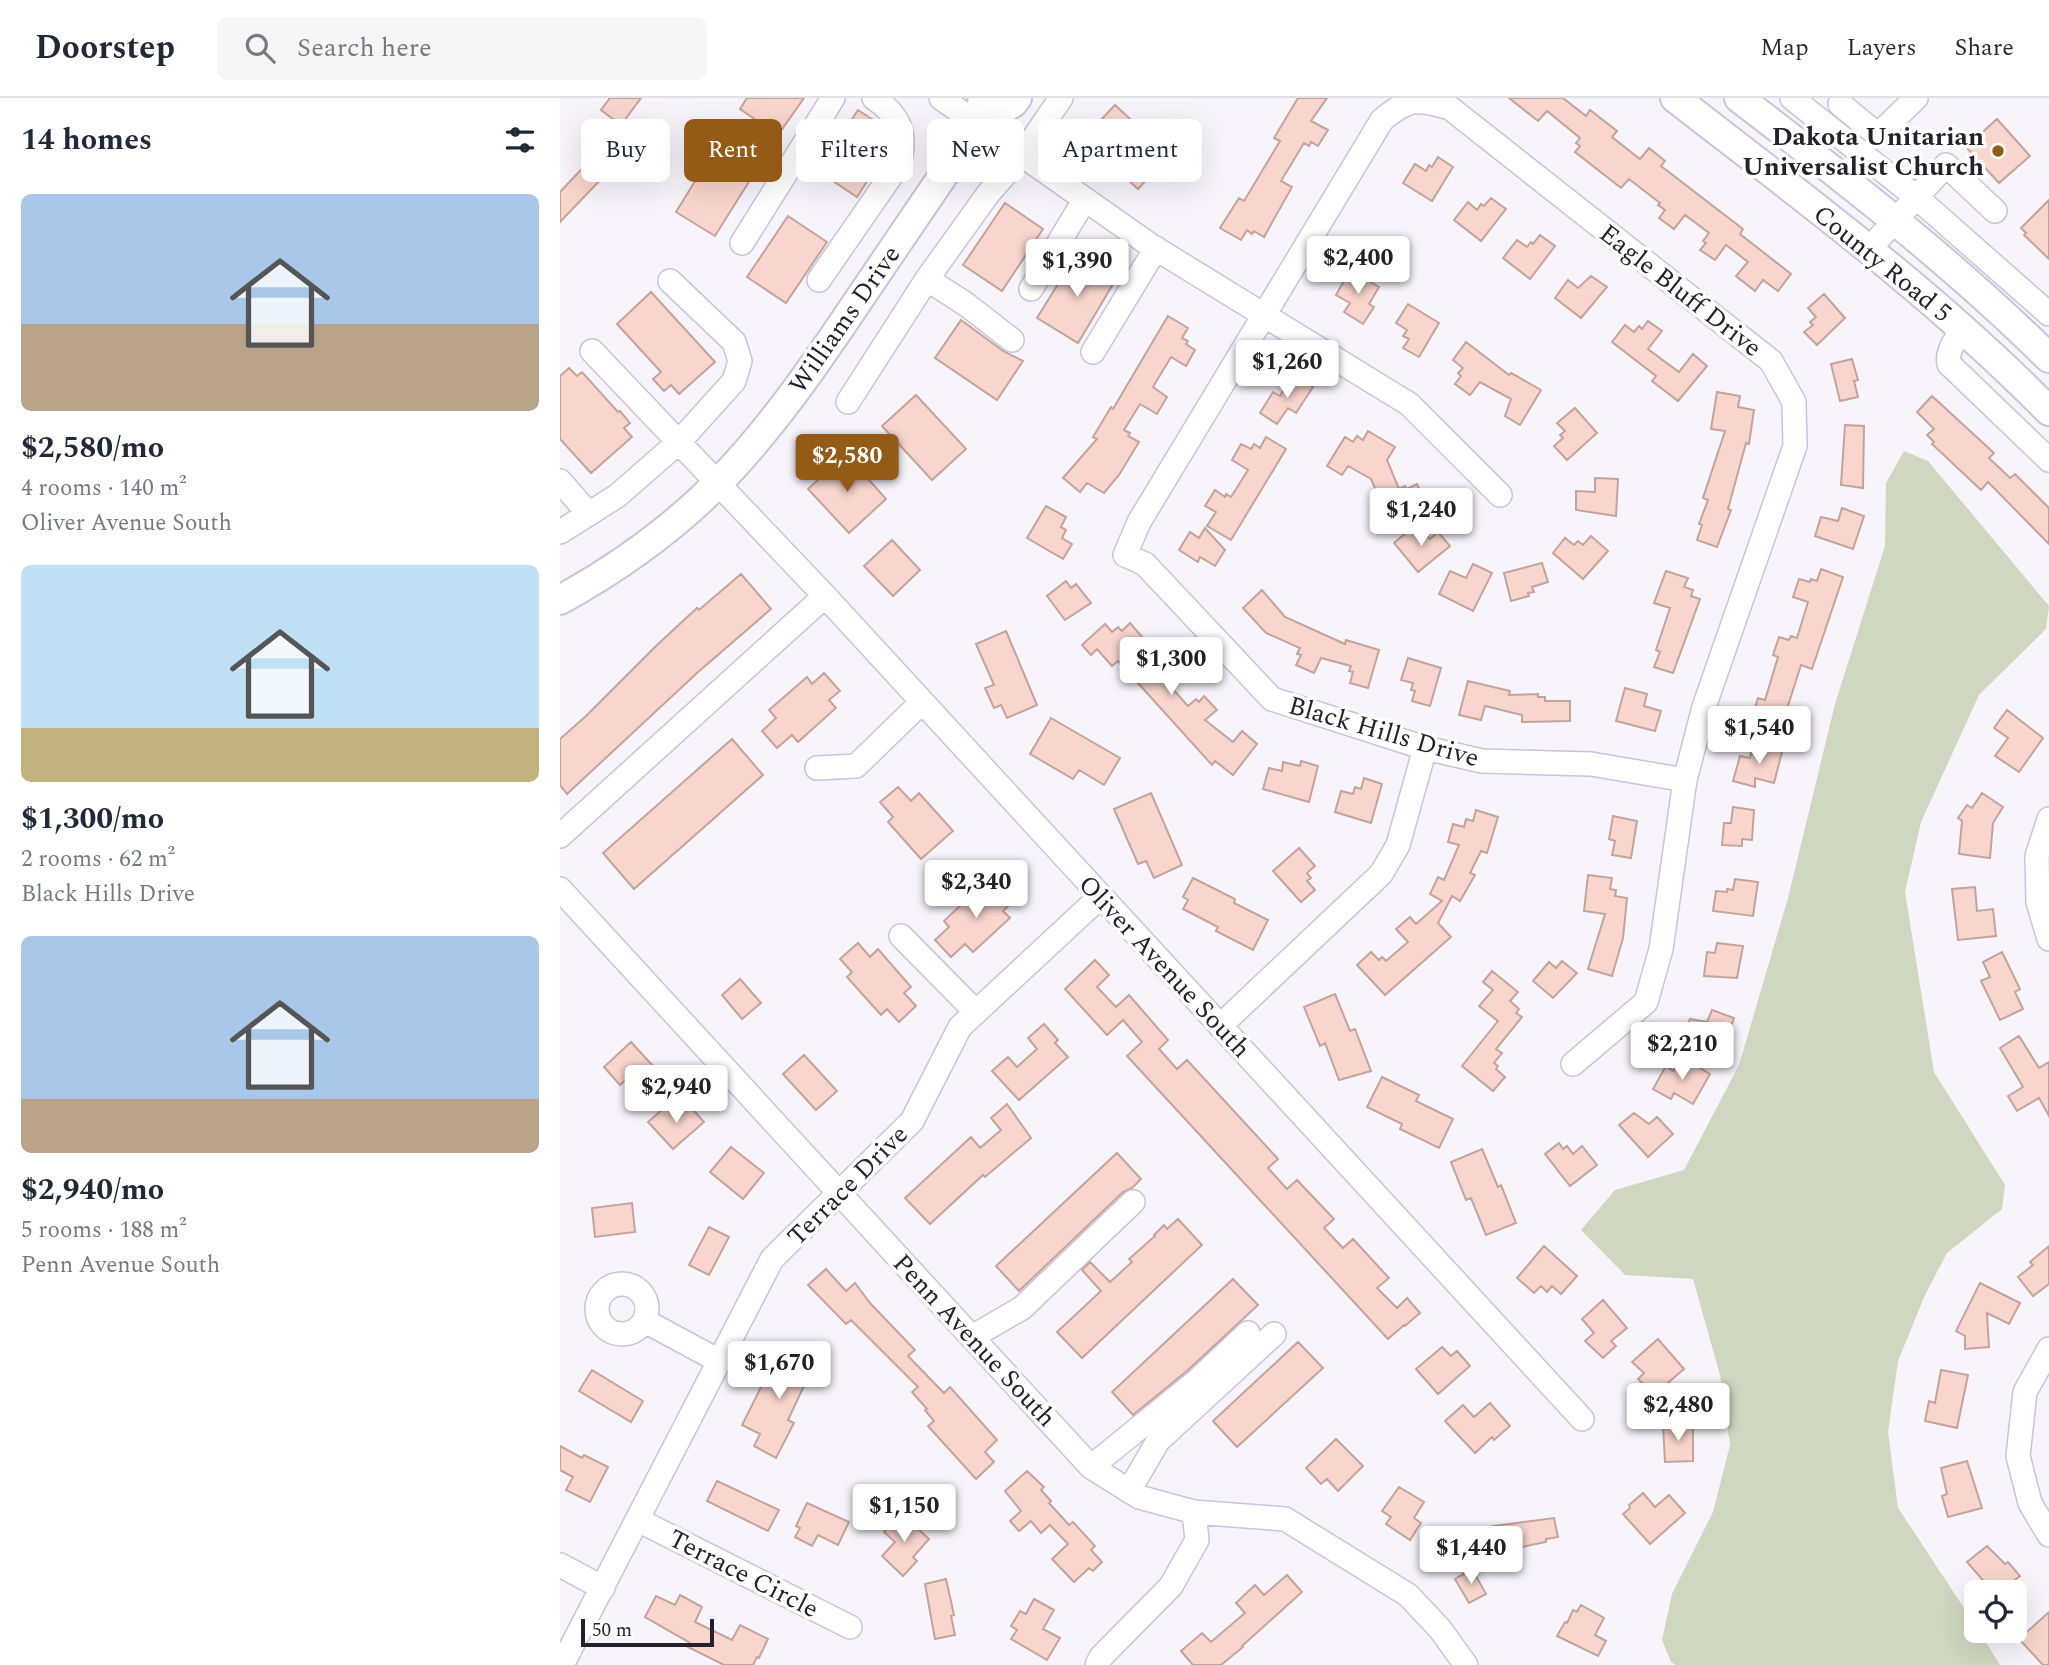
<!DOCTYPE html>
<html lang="en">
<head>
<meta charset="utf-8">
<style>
  body { margin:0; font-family:Spectral,serif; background:#f6f6f7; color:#1f2937; height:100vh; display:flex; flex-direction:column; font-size:26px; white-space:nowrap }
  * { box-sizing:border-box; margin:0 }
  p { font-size:23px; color:#747a83 }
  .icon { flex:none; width:38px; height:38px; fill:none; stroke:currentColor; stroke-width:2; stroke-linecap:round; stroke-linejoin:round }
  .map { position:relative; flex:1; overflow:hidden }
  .side { display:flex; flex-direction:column; background:#fff; width:560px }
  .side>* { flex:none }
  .top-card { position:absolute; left:21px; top:21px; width:665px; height:63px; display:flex; gap:14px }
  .buttons { position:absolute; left:1404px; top:1482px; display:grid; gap:14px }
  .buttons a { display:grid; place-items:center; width:63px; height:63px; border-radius:10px; background:#fff; box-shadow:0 7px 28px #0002; font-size:35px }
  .scale { position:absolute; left:21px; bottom:18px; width:133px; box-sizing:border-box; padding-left:7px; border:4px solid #24212b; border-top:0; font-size:19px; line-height:24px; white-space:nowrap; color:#24212b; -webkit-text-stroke:5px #fff; paint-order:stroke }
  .price { position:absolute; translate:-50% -60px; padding:0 16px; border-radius:7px; background:#fff; color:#222; font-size:23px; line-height:46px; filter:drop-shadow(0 2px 4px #0008) }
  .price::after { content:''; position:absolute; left:50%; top:42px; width:21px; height:16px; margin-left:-10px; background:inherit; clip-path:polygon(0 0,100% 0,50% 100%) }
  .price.current { background:#935b15; color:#fff }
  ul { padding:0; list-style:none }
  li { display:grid; align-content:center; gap:14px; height:371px; padding:0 21px }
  li span { display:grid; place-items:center; height:217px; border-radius:10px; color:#555 }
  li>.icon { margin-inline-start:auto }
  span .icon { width:126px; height:126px; fill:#fffc; stroke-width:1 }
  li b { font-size:30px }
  h2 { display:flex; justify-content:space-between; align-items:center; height:84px; padding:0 21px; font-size:30px }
  .chip { padding:0 24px; border-radius:10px; background:#fff; box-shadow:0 7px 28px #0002; font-size:24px; line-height:63px }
  .chip.current { background:#935b15; color:#fff }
  header { display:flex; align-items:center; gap:42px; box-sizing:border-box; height:98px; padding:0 35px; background:#fff; border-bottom:2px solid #e0e1e3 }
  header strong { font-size:33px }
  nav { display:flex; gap:38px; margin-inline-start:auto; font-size:24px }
  .search { width:490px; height:63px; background:#f6f6f7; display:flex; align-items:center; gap:18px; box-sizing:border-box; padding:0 24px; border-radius:10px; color:#747a83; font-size:26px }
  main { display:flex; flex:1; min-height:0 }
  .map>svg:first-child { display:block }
  .green { fill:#cfd7c0 }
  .building { fill:#f8d5cd; stroke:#c4a39c; stroke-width:2 }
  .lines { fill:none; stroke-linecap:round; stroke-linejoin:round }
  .minor-casing { stroke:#cbc2df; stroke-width:26 }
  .major-casing { stroke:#cbc2df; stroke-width:32 }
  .minor { stroke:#fff; stroke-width:23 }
  .major { stroke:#fff; stroke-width:28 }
  .poi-dot { fill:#935b15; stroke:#fff; stroke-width:2.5 }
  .labels { text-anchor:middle; stroke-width:7; stroke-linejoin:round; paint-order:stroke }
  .poi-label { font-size:26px; font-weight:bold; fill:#24212b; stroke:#fff; text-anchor:end }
  .street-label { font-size:26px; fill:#24212b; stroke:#fff }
</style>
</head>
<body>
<header>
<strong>Doorstep</strong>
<div class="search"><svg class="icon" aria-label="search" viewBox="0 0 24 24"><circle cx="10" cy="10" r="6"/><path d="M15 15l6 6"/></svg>Search here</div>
<nav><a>Map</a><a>Layers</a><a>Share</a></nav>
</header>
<main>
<section class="side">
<h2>14 homes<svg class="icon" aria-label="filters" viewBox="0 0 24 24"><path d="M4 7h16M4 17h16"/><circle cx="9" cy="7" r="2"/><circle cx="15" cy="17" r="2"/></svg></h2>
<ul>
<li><span style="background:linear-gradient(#a9c7e8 60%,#b9a48a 0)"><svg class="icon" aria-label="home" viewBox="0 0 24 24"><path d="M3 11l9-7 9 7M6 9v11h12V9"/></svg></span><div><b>$2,580/mo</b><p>4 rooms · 140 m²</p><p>Oliver Avenue South</p></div></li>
<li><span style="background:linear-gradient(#bfe0f5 75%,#c2b280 0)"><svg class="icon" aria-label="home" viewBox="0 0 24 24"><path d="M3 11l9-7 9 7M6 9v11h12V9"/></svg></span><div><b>$1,300/mo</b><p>2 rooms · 62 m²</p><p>Black Hills Drive</p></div></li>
<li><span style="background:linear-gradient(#a9c7e8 75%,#b9a48a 0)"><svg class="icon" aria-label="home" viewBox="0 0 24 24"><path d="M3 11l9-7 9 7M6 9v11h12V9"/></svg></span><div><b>$2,940/mo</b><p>5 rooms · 188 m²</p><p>Penn Avenue South</p></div></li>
</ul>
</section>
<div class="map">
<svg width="1489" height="1567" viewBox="0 0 1489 1567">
  <rect width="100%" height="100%" fill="#f7f5fb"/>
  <path class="green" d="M1344 353 1368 363 1489 508 1486 531 1419 597 1361 724 1345 794 1374 974 1445 1087 1442 1111 1387 1155 1365 1197 1338 1263 1328 1334 1338 1410 1416 1528V1533H1419L1440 1567H1116L1111 1564 1102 1542 1112 1496 1153 1414 1170 1347 1160 1277 1133 1181 1065 1177 1021 1132 1055 1092 1124 1072 1179 967 1228 800 1275 606 1325 448 1326 385Z"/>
  <path class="building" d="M50 0H81L61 27 41 12Z
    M187 0H244L218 37 180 11Z
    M738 0H767L751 23 768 32 758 48 751 44 749 48 744 45 721 83 732 89 704 139 694 133 692 136 687 132 681 142 660 130 679 100 684 103 720 43 714 40Z
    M949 0H1003L1026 18 1030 12 1057 33 1052 39 1080 61 1089 50 1105 63 1101 68 1183 131 1180 136 1231 176 1218 193 1203 182 1195 193 1176 178 1188 164 1166 147 1155 162 1140 152 1146 145 1143 143 1149 135 1125 117 1114 131 1099 120 1105 112 1098 107 1100 105 1069 81 1061 90 1015 54 1020 48 1016 45 1020 40 987 13 978 23Z
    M555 7 609 57 578 91 523 41Z
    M298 12 324 29 328 45 327 52 297 99 258 73Z
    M1437 21 1470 58 1439 85 1406 49Z
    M155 51 195 74 155 138 116 114Z
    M878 59 893 69 872 103 843 85 855 66 866 73 869 67 872 69Z
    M32 60 47 75 0 124V94Z
    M931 100 946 111 921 143 894 122 908 104 917 112 921 106 924 108Z
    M1489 102V161L1464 137 1466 135 1461 130Z
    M445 105 483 131 442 193 403 167Z
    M228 118 267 144 226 205 187 179Z
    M980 137 995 148 970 181 943 160 957 142 967 149 971 144 973 146Z
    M516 157 556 181 518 245 477 220Z
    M790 172 819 189 809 206 814 209 803 226 784 214 790 205 776 197Z
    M1031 178 1047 189 1021 220 995 200 1008 182 1018 190Z
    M91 194 155 264 119 296 111 287 104 293 93 281 101 274 57 226Z
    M1264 196 1285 220 1257 247 1244 234 1253 227 1250 224 1256 219 1248 210Z
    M848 206 879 225 859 259 843 250 849 241 843 238 847 232 836 225Z
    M608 218 628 230 622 240 628 243 626 246 635 252 626 268 611 259 593 289 607 299 597 316 580 306 564 332 570 335 568 338 579 344 559 377 544 395 527 385 520 394 503 380 537 341 533 339 551 309 553 311Z
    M401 222 443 253 463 263 437 302 375 260Z
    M1088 223 1102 233 1088 251 1119 274 1133 256 1147 268 1118 303 1092 283 1096 278 1052 244 1065 227 1074 234 1079 228 1082 231Z
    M906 244 949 277 951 275 981 292 960 327 945 318 951 301 920 284 910 297 895 286 901 278 898 275 903 270 893 262Z
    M1292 261 1298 282 1294 283 1298 299 1280 303 1271 266Z
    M9 270 17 278 22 274 58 314 60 313 70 325 64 330 72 339 31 375 0 341V278Z
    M733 277 753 289 736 315 728 310 717 326 700 315 713 294 720 298Z
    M1157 294 1180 298 1178 309 1194 312 1189 346 1186 345 1168 411 1171 412 1157 449 1137 442 1142 427 1139 426 1148 402 1143 400 1165 333 1151 331Z
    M356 297 406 351 372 382 322 328Z
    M1372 298 1434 355 1429 360 1450 380 1455 376 1489 410V446L1428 384 1421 392 1372 346 1374 344 1367 337 1374 331 1357 314Z
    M1015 310 1037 335 1007 362 994 348 1003 340 1000 337 1005 333 997 325Z
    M1285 327 1304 328 1303 390 1281 387Z
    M808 333 835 349 827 362 839 391 845 388 847 391 857 386 865 404 828 420 811 381 788 368 782 377 767 368 785 339 793 344 797 338 803 342Z
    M706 339 726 351 671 442 647 428 656 414 645 408 655 392 665 399 666 396 671 399 688 372 672 362 681 346 691 351 694 346 700 350Z
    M286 356 326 401 289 435 248 391Z
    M1035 380 1058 381 1056 418 1016 412V393L1035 394Z
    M486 408 506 419 501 429 506 432 502 440 512 446 503 461 467 440Z
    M1282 410 1304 418 1293 451 1255 438 1261 419 1278 423Z
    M645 430 665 452 655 468 640 459 638 464 619 452 630 434 639 440Z
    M852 430 860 440 866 436 870 441 878 434 890 448 858 474 834 445Z
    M1031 438 1048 453 1023 481 993 455 1005 440 1014 447 1018 443 1023 447Z
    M332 442 360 472 333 498 304 468Z
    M982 465 988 484 972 489 974 494 968 495 969 498 951 503 944 475Z
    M913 466 932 475 913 513 879 496 890 473 906 480Z
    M1261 471 1283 479 1252 571 1241 567 1226 614 1217 611 1210 629 1191 623 1198 600 1205 602 1218 559 1213 557 1219 539 1229 542 1231 538 1237 540 1248 504 1233 499 1239 481 1250 484 1251 481 1257 483Z
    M1106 473 1128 480 1124 489 1133 492 1131 498 1140 501 1113 575 1094 569 1100 554 1096 552 1110 510 1094 505Z
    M181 476 211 511 137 575 7 696 0 687V641L26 618 96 548 137 510 139 512Z
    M506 483 511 490 516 486 531 505 505 522 487 498Z
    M702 492 725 519 785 546 786 542 819 552 808 590 790 585 793 574 789 573 791 568 761 560 754 575 736 567 741 557 737 556 740 550 706 535 683 510Z
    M570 525 583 540 575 547 594 569 599 564 602 568 611 560 623 574 609 587 628 608 636 601 639 604 644 598 657 612 645 622 673 644 682 633 697 646 673 677 655 663 652 667 558 563 552 568 537 551 531 557 522 547 545 526 552 534 558 529 562 533Z
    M446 533 477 607 447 620 441 607 434 610 425 590 434 587 416 546Z
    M848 560 881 570 870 608 852 603 855 593 851 592 853 585 841 582Z
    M264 575 280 593 269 602 276 610 238 644 232 637 217 650 202 633 216 620 209 612 247 579 252 586Z
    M908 583 950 593 949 597 978 596V599H985V603H1010V623L962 624V617L925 608 921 622 899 617Z
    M1065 590 1087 596 1084 608 1101 613 1095 633 1056 623Z
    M1447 612 1483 640 1459 674 1435 658 1448 640 1434 630Z
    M491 620 560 660 544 687 519 672 513 681 470 656Z
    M172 641 203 677 74 791 43 755Z
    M1201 644 1223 650 1214 685 1195 680V689L1173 683 1180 658 1190 660 1191 655 1198 656Z
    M741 663 758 668 749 704 703 691 709 670 722 673 723 664 740 668Z
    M804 680 822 686 811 725 775 714 781 693 793 696 795 689 801 691Z
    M338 689 351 703 359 695 393 733 361 761 328 724 333 719 320 704Z
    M591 695 622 767 594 780 586 763 578 766 554 711Z
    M1422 695 1443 709 1433 725 1430 760 1399 756 1402 723 1398 720 1407 707 1412 710Z
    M1173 709 1194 712 1192 742 1182 741V748L1162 747 1164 725H1171Z
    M916 712 938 719 927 755 921 753 910 775 915 777 900 803 892 798 878 825 891 839 825 897 797 867 811 854 819 862 822 859 826 863 848 844 836 831 850 819 856 826 882 803 870 796 878 779 884 782 899 747 888 744 893 726 904 729 906 721 913 723Z
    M1053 718 1077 723 1071 760 1052 757 1055 743 1049 741Z
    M739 750 755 768 747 775 751 780 747 783 755 792 741 804 713 773Z
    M1028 777 1052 780 1050 791 1056 792 1055 798 1067 800 1063 840 1052 878 1028 871 1045 816 1024 813Z
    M633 780 675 801 674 805 708 822 693 852 656 833 658 829 623 811 628 802 623 799Z
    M1175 781 1198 784 1193 818 1153 813 1156 793 1167 794V791L1173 792Z
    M439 784 455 801 443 813 450 820 413 854 405 846 391 859 375 842 389 829 384 823 421 788 427 795Z
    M1415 789 1417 813 1433 811 1436 838 1398 842 1392 791Z
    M298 845 310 859 318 851 351 889 344 895 356 908 339 924 327 911 321 917 287 879 292 874 280 861Z
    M1157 845 1183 848 1177 880 1144 878 1147 854 1155 855Z
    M1442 854 1460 891 1455 894 1463 911 1440 922 1421 883 1430 879 1423 864Z
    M535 862 549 877 537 889 556 909 569 897 608 942 599 951 617 971 627 962 718 1061 708 1070 727 1091 737 1082 774 1121 764 1130 783 1150 793 1141 829 1180 817 1190 837 1210 847 1200 860 1215 845 1228 844 1227 828 1241 567 958 582 944 563 922 547 937 505 891Z
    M1002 863 1017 875 993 900 973 883 989 864 996 870Z
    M932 873 958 894 950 903 959 911 956 915 962 919 936 951 942 955 934 965 938 968 936 971 945 979 933 993 902 968 938 923 919 908 933 892 923 884Z
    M180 881 201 905 182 921 162 897Z
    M775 896 790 933 795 931 811 973 779 982 765 945 760 948 744 909Z
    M1152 912 1174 920 1162 954 1123 940 1130 921 1147 924Z
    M484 926 498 942 495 945 508 959 459 1002 432 973 448 959 457 969 477 951 468 940Z
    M1459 938 1479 970 1489 964V1018L1479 1000 1457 1013 1448 998 1463 989 1440 950Z
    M71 944 93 968 77 984 71 977 60 987 44 969Z
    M244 957 277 993 256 1012 223 976Z
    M1129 963 1150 976 1133 1006 1114 995 1111 1001 1093 991 1106 968 1113 973 1117 967 1124 971Z
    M822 979 859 997 856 1003 893 1021 879 1050 840 1031 842 1026 807 1009Z
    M128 1006 144 1024 113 1051 88 1024 105 1009 114 1018Z
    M447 1006 471 1040 425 1079 423 1077 370 1126 345 1100 411 1039 420 1050 441 1032 431 1020Z
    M1074 1015 1089 1026 1097 1019 1113 1036 1088 1059 1059 1027Z
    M999 1045 1003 1051 1007 1048 1013 1056 1022 1048 1037 1067 1010 1088 985 1056Z
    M171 1049 204 1075 183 1101 150 1074Z
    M922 1051 938 1089 941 1087 956 1125 926 1137 911 1100 906 1102 891 1064Z
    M557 1055 581 1081 572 1090 563 1094 459 1193 436 1168Z
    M72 1105 75 1134 35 1139 32 1110Z
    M618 1121 642 1147 522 1260 497 1234 541 1193 522 1172 530 1164 550 1184 572 1164 569 1161 595 1138 594 1137 604 1127 607 1131Z
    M149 1129 169 1139 149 1177 129 1167Z
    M984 1148 1017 1178 1001 1196 992 1188 987 1194 981 1188 974 1195 957 1180Z
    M1489 1148V1186L1473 1198 1458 1179 1473 1167 1470 1164Z
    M266 1171 286 1193 295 1185 310 1205 355 1252 348 1258 384 1295 390 1289 437 1342 425 1354 434 1364 416 1381 368 1328 374 1323 365 1312 367 1311 352 1294 358 1289 291 1222 286 1226 248 1187Z
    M673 1181 698 1207 627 1273 573 1317 552 1294Z
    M1420 1185 1460 1205 1449 1226 1427 1215 1429 1249 1405 1251V1238L1396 1233Z
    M1043 1202 1067 1230 1051 1243 1056 1248 1043 1260 1025 1243 1034 1235 1022 1221Z
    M1098 1241 1124 1271 1094 1297 1078 1281 1084 1275 1072 1264Z
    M738 1244 763 1270 677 1349 653 1323Z
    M238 1248 258 1258 228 1322 234 1325 216 1360 194 1348 200 1336 182 1327 216 1259 229 1266Z
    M882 1249 891 1258 897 1253 910 1268 878 1296 856 1271Z
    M32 1272 83 1303 71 1324 19 1293Z
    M1381 1272 1408 1277 1397 1330 1365 1323 1369 1303 1375 1305Z
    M930 1305 950 1328 934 1342 932 1339 915 1355 885 1323 903 1307 914 1319Z
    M1103 1327H1129V1330H1133V1363L1105 1364Z
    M776 1341 803 1368 778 1393 767 1381 761 1386 746 1370Z
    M0 1348 22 1360 24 1357 48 1369 30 1404 6 1392 13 1379 0 1372Z
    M1407 1363 1422 1410 1388 1419 1382 1398 1387 1396 1381 1370Z
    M467 1373 484 1389 481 1392 491 1403 489 1405 509 1427 513 1424 535 1448 531 1452 542 1464 533 1473 529 1470 514 1484 492 1461 508 1446 490 1427 481 1435 471 1423 459 1433 450 1423 461 1413 445 1393Z
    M157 1383 219 1412 208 1433 147 1403Z
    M839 1389 864 1404 854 1420 861 1425 850 1442 826 1426 831 1419 822 1413Z
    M1083 1395 1095 1409 1109 1397 1125 1415 1090 1446 1063 1416 1070 1410 1069 1407Z
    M247 1405 289 1424 278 1447 258 1437 252 1448 235 1439 240 1430 236 1428Z
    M342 1416 369 1441 353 1459 357 1463 343 1478 322 1458 335 1444 324 1434Z
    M994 1420 998 1439 986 1441V1444L938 1454 933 1428Z
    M1427 1448 1445 1466 1448 1464 1460 1478 1439 1494H1433L1407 1464Z
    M912 1471 926 1496 909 1505 895 1481Z
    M727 1477 742 1494 682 1548 683 1549 661 1567H633L621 1553 642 1535 651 1544 685 1515 676 1505 695 1487 704 1497Z
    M386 1481 394 1517 391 1518 395 1537 375 1541 365 1486Z
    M120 1497 142 1509 135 1524 172 1542 180 1527 208 1541 199 1560 197 1559 193 1567H164L128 1549 130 1545 85 1519 96 1498 115 1507Z
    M474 1501 494 1512 483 1531 500 1540 487 1562 451 1541 457 1532 451 1528 460 1513 466 1516Z
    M1021 1507 1044 1520 1035 1537 1046 1543 1038 1558 997 1538 1005 1524 1007 1525 1013 1512 1017 1514Z
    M1489 1514V1567H1483L1459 1541Z"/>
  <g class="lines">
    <g class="minor-casing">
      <path id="minor" d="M381 0 590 147 849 306 940 397
        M1232 0 1355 98 1489 216
        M1280 6 1313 33H1322L1356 0
        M182 145 273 0
        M1309 151 1386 67 1435 113
        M367 181 407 207 452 242
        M259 182 339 66C347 35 340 18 314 0
        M471 191 525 101
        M1403 230C1396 242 1386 253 1389 266L1489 362
        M32 253 265 498 1022 1321
        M533 254 596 150
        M288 304 367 181 428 96 462 57 501 0
        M0 383 29 416
        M0 434 57 398 120 343 174 283 180 263 174 244 110 183
        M257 670 296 668 362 604
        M1489 721 1477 758 1478 804 1489 841
        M0 738 265 498
        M0 791 531 1369 579 1399 634 1414 725 1421 848 1497 880 1531 906 1567
        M341 838 416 914
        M660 928 821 776 838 747 865 650
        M1013 966 1086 904 1101 851 1125 682 1144 609 1235 348 1234 304 1211 263 890 10C857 0 849 0 822 22L579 424 565 457 585 466 712 601 865 650 922 663 1031 666 1125 682
        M37 1211a25 25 0 1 1 50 0a25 25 0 1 1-50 0Z
        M85 1223 159 1263
        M412 1239 462 1210 573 1104
        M1489 1251 1465 1294 1458 1358 1470 1405 1489 1437
        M531 1369 638 1282 688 1235
        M569 1393 598 1343 714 1236
        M78 1422 290 1529
        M0 1467 43 1490
        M2 1567 212 1161 352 1023 400 929 541 798
        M537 1567 541 1559 611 1488 637 1442 634 1414"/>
    </g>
    <g class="major-casing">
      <path id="major" d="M1115 0C1244 100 1375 197 1489 313
        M1179 0C1286 82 1393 165 1489 260
        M418 26 453 5 457 0
        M0 502C58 470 114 430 161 382 215 326 259 261 302 197 341 140 379 83 418 26L423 0"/>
    </g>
    <use href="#minor" class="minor"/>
    <use href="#major" class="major"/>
  </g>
  <circle class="poi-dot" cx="1438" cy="53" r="7"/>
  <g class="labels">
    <g class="poi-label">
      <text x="1424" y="47">Dakota Unitarian<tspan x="1424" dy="30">Universalist Church</tspan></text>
    </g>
    <g class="street-label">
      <text transform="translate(1323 165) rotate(39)" y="9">County Road 5</text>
      <text transform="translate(1121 192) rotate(38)" y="9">Eagle Bluff Drive</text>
      <text transform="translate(284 221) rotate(-55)" y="9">Williams Drive</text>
      <text transform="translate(824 633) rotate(16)" y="9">Black Hills Drive</text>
      <text transform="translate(605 868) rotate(47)" y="9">Oliver Avenue South</text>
      <text transform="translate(287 1087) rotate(-45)" y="9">Terrace Drive</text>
      <text transform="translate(415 1242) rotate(47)" y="9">Penn Avenue South</text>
      <text transform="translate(184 1475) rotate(27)" y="9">Terrace Circle</text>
    </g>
  </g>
</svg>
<div class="buttons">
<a><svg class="icon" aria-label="locate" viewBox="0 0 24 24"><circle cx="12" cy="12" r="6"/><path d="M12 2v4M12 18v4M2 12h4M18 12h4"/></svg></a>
</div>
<div class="scale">50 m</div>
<b class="price" style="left:798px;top:198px">$2,400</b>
<b class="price" style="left:517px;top:201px">$1,390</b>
<b class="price" style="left:727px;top:302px">$1,260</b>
<b class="price current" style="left:287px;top:396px">$2,580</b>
<b class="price" style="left:861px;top:450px">$1,240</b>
<b class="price" style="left:611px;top:599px">$1,300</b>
<b class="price" style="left:1199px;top:668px">$1,540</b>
<b class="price" style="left:416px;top:822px">$2,340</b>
<b class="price" style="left:1122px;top:984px">$2,210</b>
<b class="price" style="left:116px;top:1027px">$2,940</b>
<b class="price" style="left:219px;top:1303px">$1,670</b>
<b class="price" style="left:1118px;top:1345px">$2,480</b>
<b class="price" style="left:344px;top:1446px">$1,150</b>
<b class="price" style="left:911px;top:1488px">$1,440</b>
<div class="top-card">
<a class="chip">Buy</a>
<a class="chip current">Rent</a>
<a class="chip">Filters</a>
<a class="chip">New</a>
<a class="chip">Apartment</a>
</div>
</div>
</main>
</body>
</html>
